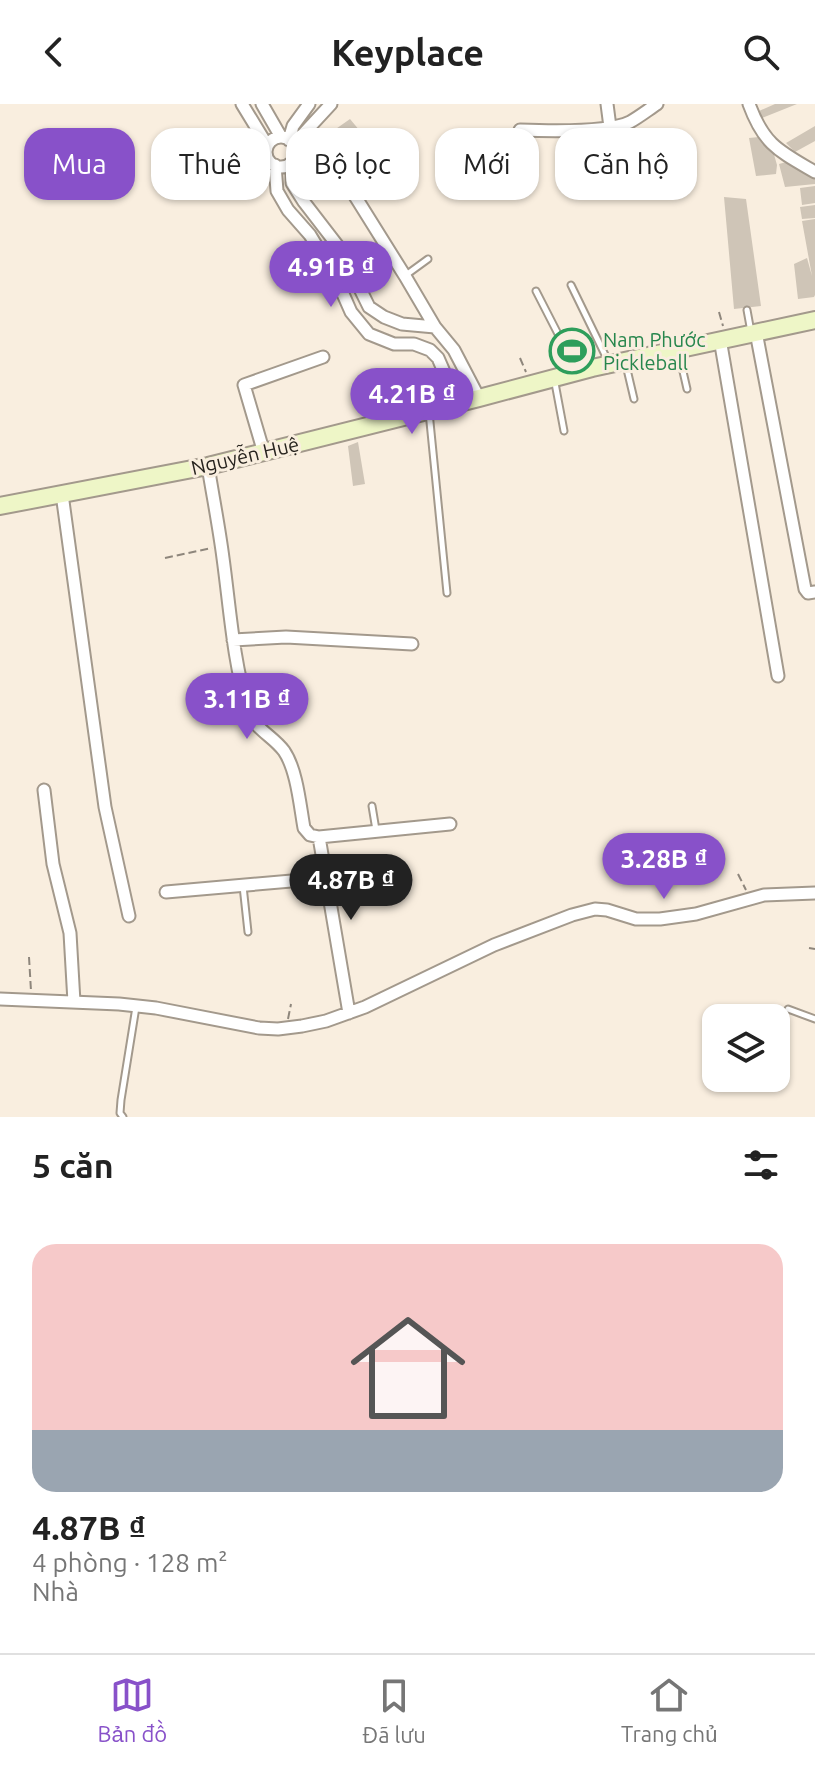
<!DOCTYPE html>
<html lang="vi">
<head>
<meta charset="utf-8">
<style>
  body { margin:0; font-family:Ubuntu,sans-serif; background:#f6f6f6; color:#222; height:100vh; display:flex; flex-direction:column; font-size:30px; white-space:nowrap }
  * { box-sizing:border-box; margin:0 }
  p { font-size:26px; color:#767676 }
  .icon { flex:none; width:44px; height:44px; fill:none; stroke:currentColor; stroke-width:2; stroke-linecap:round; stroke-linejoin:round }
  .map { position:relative; height:1013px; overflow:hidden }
  .panel { display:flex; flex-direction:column; background:#fff; flex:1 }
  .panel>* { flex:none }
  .guide { position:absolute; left:24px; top:24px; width:768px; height:72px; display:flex; gap:16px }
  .buttons { position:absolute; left:702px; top:900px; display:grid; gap:16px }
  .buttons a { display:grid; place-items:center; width:88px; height:88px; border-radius:16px; background:#fff; box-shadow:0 2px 6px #0004; font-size:40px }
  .price { position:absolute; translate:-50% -68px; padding:0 18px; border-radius:28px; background:#8851c9; color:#fff; font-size:26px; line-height:52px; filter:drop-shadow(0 2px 4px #0008) }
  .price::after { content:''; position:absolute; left:50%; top:48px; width:24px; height:18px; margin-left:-12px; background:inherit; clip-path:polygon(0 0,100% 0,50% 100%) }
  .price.selected { background:#222; color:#fff }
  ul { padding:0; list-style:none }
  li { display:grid; align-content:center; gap:16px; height:424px; padding:0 32px }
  li span { display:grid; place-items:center; height:248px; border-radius:24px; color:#555 }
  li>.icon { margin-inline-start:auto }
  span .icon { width:144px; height:144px; fill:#fffc; stroke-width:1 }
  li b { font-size:34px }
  h2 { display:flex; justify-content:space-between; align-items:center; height:96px; padding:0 32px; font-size:34px }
  .chip { padding:0 28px; border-radius:24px; background:#fff; box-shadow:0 2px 6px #0004; font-size:28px; line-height:72px }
  .chip.selected { background:#8851c9; color:#fff }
  header { display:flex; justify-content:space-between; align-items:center; height:104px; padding:0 32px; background:#fff; font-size:36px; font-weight:700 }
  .tabs { display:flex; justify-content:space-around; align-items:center; height:112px; border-top:2px solid #e0e0e0; background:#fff; font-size:22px; color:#767676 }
  .tabs a { display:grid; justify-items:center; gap:4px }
  .tabs .selected { color:#8851c9 }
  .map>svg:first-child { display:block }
  .building { fill:#cfc5b7 }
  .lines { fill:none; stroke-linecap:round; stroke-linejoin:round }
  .lane-casing { stroke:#a3998c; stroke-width:9 }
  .street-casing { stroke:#a3998c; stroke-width:15 }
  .secondary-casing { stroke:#a3998c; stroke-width:20 }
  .path { stroke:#8e867c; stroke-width:2; stroke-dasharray:8 4; stroke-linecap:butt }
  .lane { stroke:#fff; stroke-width:5 }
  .street { stroke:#fff; stroke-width:11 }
  .secondary { stroke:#eef6c7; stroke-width:16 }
  .labels { text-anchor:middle; stroke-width:6; stroke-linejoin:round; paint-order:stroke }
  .leisure-label { font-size:20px; fill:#27864d; stroke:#f9eedf; text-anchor:start }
  .street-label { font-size:20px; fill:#27231e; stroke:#f9eedf }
</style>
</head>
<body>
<header><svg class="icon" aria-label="back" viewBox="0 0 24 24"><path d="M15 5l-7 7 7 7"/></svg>Keyplace<svg class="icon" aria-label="search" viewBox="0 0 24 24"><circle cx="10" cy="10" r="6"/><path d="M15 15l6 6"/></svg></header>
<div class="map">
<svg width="815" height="1013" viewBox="0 0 815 1013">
  <rect width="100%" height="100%" fill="#f9eedf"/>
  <path class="building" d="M775 0H797L762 14 759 7Z
    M350 15 365 33 336 54 323 34Z
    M815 22V37L795 48 786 39Z
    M759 33 773 47 777 61 776 70 756 72 749 34Z
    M324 53 333 63 306 94 298 81Z
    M790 57 815 70V80L785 83 779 60Z
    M815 82V99L802 101 800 84Z
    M724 93 746 95 761 202 734 205Z
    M815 101V114L802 115 800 103Z
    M815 115V191L814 193 798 195 794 160 807 154 812 172 802 117Z
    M358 338 365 380 353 382 348 342Z"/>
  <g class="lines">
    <g class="lane-casing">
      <path id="lane" d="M406 171 428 155
        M571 181 609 259
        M536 187 577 267
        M747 206 751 228
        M679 250 687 285
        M626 261 634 295
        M555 279 564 327
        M429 308 447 489
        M372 702 376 726
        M243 782 248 828
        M788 905 815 915
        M123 1013 120 1009 121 996 136 903"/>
    </g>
    <g class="street-casing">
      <path id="street" d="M242 0 267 41
        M262 0 281 33
        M607 0 610 23
        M749 0C764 41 779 47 815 68
        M520 26C546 27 607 29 630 18 639 13 648 6 657 0
        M266 48a15 15 0 1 1 30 0a15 15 0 1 1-30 0Z
        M289 36 293 22 309 0
        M294 40 331 0
        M325 44 405 172 435 223
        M292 58V79L304 98 341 146 369 203 384 213 402 220 435 223 454 246 479 294
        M275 61 277 87 288 106 310 131 336 174 351 208 369 230 394 240H414L430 246 438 254 458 300
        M756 228 805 485 808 489 815 488
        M720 235 778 572
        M264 349 244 281 323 253
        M208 362C213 393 219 423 223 454 230 505 233 556 248 606 255 626 272 631 284 647 297 666 300 702 304 724L310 731 319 733 450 720
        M62 390 105 703 129 812
        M233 536 286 533 412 540
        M44 686 53 760 70 829 74 898
        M319 733 349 909
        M166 788 326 774
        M0 895 119 900 156 904 259 924 278 925 302 922 326 917 365 903 494 841 572 811 595 805 607 806 636 815H660L696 810 764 791 815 789"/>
    </g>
    <g class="secondary-casing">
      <path id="secondary" d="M0 402 208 362 479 294 592 264 815 216"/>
    </g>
    <path class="path" d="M719 208 723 222
      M520 254 526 268
      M405 283 409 298
      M165 454 212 444
      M738 770 746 786
      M809 844 815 845
      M29 853 31 887
      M288 915 291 900"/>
    <use href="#lane" class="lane"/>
    <use href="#street" class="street"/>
    <use href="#secondary" class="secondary"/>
  </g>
  <defs>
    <g id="stadium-ring" transform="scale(2.3)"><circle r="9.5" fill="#f9eedf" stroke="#2e9e5b" stroke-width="1.5"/><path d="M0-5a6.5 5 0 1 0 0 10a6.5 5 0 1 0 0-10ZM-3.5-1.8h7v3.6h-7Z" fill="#2e9e5b"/></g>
  </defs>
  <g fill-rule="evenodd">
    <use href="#stadium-ring" x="572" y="247"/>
  </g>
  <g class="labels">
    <g class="leisure-label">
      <text x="603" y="243">Nam Phước<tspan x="603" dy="23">Pickleball</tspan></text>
    </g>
    <g class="street-label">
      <text transform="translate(245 352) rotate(-13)" y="7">Nguyễn Huệ</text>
    </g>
  </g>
</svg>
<div class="buttons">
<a><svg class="icon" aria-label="layers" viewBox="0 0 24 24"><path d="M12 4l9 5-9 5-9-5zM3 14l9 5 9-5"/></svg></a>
</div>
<b class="price" style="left:331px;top:205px">4.91B ₫</b>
<b class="price" style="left:412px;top:332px">4.21B ₫</b>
<b class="price" style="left:247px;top:637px">3.11B ₫</b>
<b class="price" style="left:664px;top:797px">3.28B ₫</b>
<b class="price selected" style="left:351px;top:818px">4.87B ₫</b>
<div class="guide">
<a class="chip selected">Mua</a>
<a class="chip">Thuê</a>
<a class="chip">Bộ lọc</a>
<a class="chip">Mới</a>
<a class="chip">Căn hộ</a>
</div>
</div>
<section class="panel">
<h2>5 căn<svg class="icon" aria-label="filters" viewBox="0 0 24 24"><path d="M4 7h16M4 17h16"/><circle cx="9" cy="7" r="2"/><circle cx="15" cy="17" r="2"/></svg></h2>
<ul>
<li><span style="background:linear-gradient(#f6c9c9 75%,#9aa5b1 0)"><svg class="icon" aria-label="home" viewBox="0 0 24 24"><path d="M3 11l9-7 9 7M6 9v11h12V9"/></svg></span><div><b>4.87B ₫</b><p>4 phòng · 128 m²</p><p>Nhà</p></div></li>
</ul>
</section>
<nav class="tabs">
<a class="selected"><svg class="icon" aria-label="map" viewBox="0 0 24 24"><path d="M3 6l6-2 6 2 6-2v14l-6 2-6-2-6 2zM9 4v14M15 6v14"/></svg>Bản đồ</a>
<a><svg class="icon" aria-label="saved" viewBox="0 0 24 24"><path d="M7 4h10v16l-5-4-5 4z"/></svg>Đã lưu</a>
<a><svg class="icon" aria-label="home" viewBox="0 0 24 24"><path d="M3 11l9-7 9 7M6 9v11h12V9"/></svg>Trang chủ</a>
</nav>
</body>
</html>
